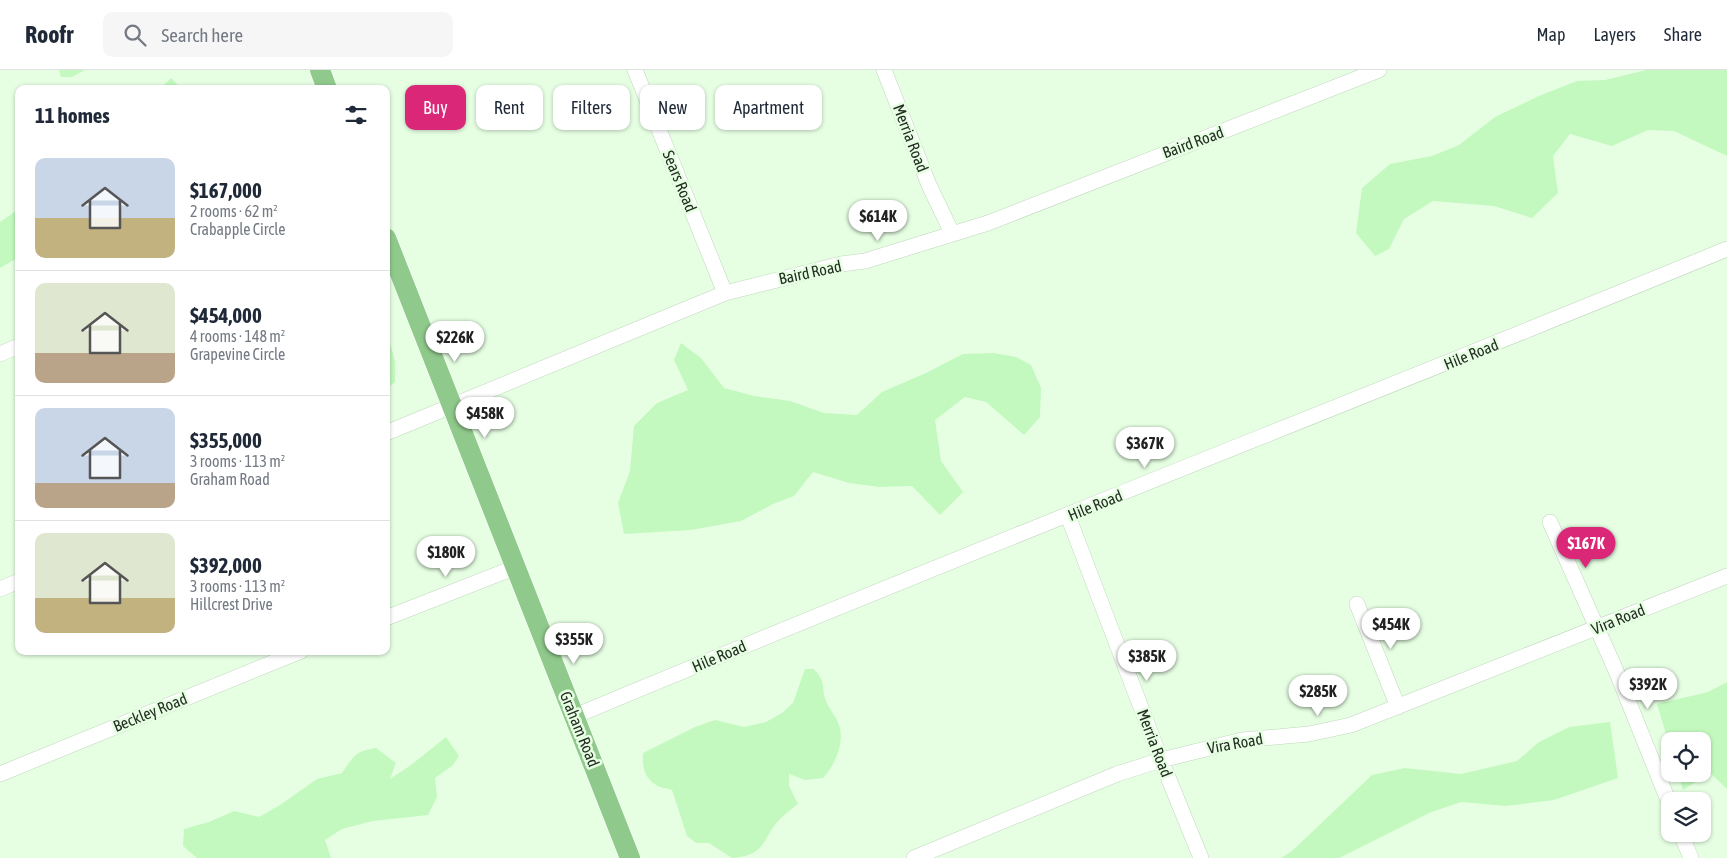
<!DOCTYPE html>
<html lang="en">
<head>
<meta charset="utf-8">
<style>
  body { margin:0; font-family:"Asap Condensed",sans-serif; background:#f6f6f7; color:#1f2937; height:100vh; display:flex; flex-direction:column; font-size:19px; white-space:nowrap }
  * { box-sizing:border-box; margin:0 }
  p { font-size:16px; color:#747a83 }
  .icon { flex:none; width:28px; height:28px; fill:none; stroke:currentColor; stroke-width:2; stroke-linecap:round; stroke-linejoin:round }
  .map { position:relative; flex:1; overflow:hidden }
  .panel { position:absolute; left:15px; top:15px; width:375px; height:570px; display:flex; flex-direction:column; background:#fff; border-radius:10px; box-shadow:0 1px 4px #0004 }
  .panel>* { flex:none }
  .hud { position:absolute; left:405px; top:15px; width:475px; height:45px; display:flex; gap:10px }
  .buttons { position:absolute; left:1661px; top:662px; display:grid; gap:10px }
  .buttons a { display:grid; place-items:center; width:50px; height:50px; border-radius:10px; background:#fff; box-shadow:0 1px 4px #0004; font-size:25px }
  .price { position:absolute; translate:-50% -42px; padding:0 11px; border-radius:18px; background:#fff; color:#222; font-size:16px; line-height:32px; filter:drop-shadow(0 1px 2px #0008) }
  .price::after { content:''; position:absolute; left:50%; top:30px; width:15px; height:11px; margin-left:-8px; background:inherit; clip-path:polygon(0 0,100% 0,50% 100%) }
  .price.current { background:#db2777; color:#fff }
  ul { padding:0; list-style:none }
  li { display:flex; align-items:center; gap:15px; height:125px; padding:0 20px }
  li+li { border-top:1px solid #e0e1e3 }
  li span { display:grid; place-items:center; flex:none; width:140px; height:100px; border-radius:10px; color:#555 }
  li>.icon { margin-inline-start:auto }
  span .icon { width:60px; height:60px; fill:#fffc; stroke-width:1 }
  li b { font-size:21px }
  h2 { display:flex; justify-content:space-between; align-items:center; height:60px; padding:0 20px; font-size:21px }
  .tag { padding:0 18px; border-radius:10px; background:#fff; box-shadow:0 1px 4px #0004; font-size:18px; line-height:45px }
  .tag.current { background:#db2777; color:#fff }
  header { display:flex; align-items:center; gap:30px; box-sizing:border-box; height:70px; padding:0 25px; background:#fff; border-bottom:1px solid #e0e1e3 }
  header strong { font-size:24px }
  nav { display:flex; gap:28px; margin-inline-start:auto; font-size:18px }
  .search { width:350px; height:45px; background:#f6f6f7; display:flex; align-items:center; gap:12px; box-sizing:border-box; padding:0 18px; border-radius:10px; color:#747a83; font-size:19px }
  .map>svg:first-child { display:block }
  .green { fill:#c3f9be }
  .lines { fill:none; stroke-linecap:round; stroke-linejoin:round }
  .minor-casing { stroke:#bfd7bc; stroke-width:16 }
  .major-casing { stroke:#fff; stroke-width:21 }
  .minor { stroke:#fff; stroke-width:15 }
  .major { stroke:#90c98c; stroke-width:20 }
  .labels { text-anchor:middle; stroke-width:5; stroke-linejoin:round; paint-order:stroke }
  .street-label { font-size:16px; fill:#252e24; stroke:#e6ffe3 }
</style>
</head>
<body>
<header>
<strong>Roofr</strong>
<div class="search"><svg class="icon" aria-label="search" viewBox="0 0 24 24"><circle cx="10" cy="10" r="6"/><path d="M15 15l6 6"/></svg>Search here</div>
<nav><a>Map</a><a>Layers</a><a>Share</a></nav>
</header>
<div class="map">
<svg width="1727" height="788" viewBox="0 0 1727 788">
  <rect width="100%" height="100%" fill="#e6ffe3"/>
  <path class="green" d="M59 0H85L72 7H61Z
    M1646 0H1727V86L1674 61 1648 60 1612 76 1570 64 1553 86 1558 123 1532 148 1494 136 1433 131 1404 149 1389 179 1375 186 1356 163 1362 118 1390 94 1432 86 1459 75 1495 47 1539 26 1577 11 1605 10Z
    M171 8 182 19H160Z
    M19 139V187L0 198V152Z
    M386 259 395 291V312L386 319Z
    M681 273 701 288 724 318 754 326 790 331 824 343 857 345 882 322 926 303 963 284 994 283 1016 287 1031 295 1041 318 1040 347 1024 365 986 332 965 327 935 350 941 391 963 422 940 445 912 416 880 417 849 413 813 402 794 426 773 434 741 451 691 460 624 464 618 433 630 401 634 356 657 333 688 320 674 290Z
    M805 599H814C828 616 820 614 826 631 829 639 836 646 839 655 845 673 835 695 823 708L805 710 789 704V716L798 734C793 738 787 742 782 747 761 767 769 785 732 788L709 773H696L687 766 672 720C667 718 660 718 656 715 644 708 642 695 643 683L695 657 715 650 744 657 766 652 782 643 793 633Z
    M1727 612V719L1710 703 1683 720 1678 704H1702V671H1670V677L1657 634 1708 622Z
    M1610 652 1618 708 1554 730 1506 736 1461 732 1429 743 1339 788H1281L1292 781 1372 705 1405 698 1461 704 1517 691 1539 672 1569 657Z
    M446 667 459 686 453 695 435 708 437 727 428 745 373 751 342 759 325 770 331 788H197L183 776 184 759 209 752 234 741 259 747 280 735 317 709 342 703C353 687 355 681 376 678L396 693 390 709 411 695Z"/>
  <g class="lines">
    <g class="minor-casing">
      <path id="minor" d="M635 0 725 223
        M884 0 929 115 952 163
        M0 284 19 276
        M386 363 725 223 841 194 865 191 988 153 1379 0
        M1068 446 1161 690 1201 788
        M1550 452 1617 603 1670 735
        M0 519 19 511
        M1357 534 1398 637
        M386 548 516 497
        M575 646C957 486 1343 336 1727 179
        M0 704 301 581
        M1681 764 1691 788
        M914 788 1117 704 1161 690 1242 670 1309 664 1351 655 1727 506"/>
    </g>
    <g class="major-casing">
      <path id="major" d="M320 0 327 19
        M386 168 630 788"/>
    </g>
    <use href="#minor" class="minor"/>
    <use href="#major" class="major"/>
  </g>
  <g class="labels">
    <g class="street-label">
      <text transform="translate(911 68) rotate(69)" y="6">Merria Road</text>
      <text transform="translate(1193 72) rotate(-20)" y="6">Baird Road</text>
      <text transform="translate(680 111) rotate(68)" y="6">Sears Road</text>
      <text transform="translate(810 202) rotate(-12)" y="6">Baird Road</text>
      <text transform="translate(1471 284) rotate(-22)" y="6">Hile Road</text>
      <text transform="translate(1095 435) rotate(-22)" y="6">Hile Road</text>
      <text transform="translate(1618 549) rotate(-22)" y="6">Vira Road</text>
      <text transform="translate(719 586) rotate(-23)" y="6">Hile Road</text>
      <text transform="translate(150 642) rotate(-22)" y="6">Beckley Road</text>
      <text transform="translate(580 659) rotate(68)" y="6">Graham Road</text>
      <text transform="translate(1155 673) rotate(69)" y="6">Merria Road</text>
      <text transform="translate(1235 673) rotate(-10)" y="6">Vira Road</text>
    </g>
  </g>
</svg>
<div class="buttons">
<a><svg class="icon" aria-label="locate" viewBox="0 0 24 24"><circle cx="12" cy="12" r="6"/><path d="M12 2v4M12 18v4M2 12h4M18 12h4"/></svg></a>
<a><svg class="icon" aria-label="layers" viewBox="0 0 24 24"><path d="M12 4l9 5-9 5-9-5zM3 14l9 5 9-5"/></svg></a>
</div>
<b class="price" style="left:878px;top:172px">$614K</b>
<b class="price" style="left:455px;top:293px">$226K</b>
<b class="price" style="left:485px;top:369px">$458K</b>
<b class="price" style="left:1145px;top:399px">$367K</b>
<b class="price current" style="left:1586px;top:499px">$167K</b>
<b class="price" style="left:446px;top:508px">$180K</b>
<b class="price" style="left:1391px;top:580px">$454K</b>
<b class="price" style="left:574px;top:595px">$355K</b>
<b class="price" style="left:1147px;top:612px">$385K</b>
<b class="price" style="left:1648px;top:640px">$392K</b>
<b class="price" style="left:1318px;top:647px">$285K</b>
<div class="hud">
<a class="tag current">Buy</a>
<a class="tag">Rent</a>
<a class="tag">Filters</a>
<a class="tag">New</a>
<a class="tag">Apartment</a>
</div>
<section class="panel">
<h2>11 homes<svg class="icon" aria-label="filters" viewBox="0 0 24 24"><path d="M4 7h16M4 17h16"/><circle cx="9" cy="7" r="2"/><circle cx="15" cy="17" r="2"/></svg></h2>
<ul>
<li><span style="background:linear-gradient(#c9d6e8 60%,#c2b280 0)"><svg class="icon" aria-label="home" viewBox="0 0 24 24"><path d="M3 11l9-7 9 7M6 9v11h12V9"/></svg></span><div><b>$167,000</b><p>2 rooms · 62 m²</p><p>Crabapple Circle</p></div></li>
<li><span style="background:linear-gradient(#dfe7d0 70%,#b9a48a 0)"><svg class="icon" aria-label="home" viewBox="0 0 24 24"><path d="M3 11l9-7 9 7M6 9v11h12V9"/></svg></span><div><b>$454,000</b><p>4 rooms · 148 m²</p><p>Grapevine Circle</p></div></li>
<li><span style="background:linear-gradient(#c9d6e8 75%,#b9a48a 0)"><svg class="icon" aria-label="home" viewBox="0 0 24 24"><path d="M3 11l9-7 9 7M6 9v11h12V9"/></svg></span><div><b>$355,000</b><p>3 rooms · 113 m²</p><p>Graham Road</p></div></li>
<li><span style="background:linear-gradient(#dfe7d0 65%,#c2b280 0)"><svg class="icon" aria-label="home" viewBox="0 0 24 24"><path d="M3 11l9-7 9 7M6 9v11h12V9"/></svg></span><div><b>$392,000</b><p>3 rooms · 113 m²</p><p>Hillcrest Drive</p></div></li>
</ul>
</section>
</div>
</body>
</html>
